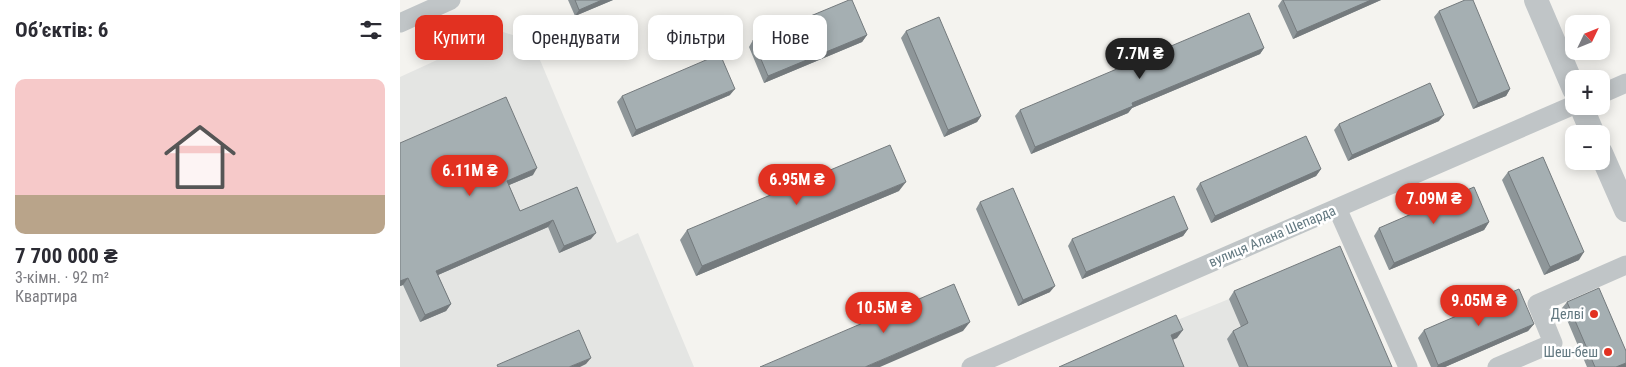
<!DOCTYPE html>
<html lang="uk">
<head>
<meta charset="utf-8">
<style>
  body { margin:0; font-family:"Roboto Condensed",sans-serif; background:#f7f7f7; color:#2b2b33; height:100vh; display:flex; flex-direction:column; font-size:19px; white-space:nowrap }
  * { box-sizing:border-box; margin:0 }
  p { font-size:16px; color:#7c7c81 }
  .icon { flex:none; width:28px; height:28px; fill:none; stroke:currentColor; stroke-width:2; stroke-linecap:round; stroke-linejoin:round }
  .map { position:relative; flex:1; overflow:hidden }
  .drawer { display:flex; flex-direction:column; background:#fff; width:400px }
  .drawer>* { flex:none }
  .banner { position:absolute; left:15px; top:15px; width:475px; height:45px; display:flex; gap:10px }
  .needle { width:32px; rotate:47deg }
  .controls { position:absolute; left:1165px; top:15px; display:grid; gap:10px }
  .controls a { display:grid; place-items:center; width:45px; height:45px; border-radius:10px; background:#fff; box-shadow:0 2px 12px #0003; font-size:25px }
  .price { position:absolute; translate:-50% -42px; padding:0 11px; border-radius:18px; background:#e23121; color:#fff; font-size:16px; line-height:32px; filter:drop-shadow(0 1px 2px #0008) }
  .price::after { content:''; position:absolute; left:50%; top:30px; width:15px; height:11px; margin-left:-8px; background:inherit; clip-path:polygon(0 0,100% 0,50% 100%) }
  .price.selected { background:#222; color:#fff }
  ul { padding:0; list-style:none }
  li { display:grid; align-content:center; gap:10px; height:265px; padding:0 15px }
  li+li { border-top:1px solid #e1e1e2 }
  li span { display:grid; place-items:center; height:155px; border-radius:10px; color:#555 }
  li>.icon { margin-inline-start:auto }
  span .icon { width:90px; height:90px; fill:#fffc; stroke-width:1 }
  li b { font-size:21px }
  h2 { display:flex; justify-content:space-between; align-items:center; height:60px; padding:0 15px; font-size:21px }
  .chip { padding:0 18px; border-radius:10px; background:#fff; box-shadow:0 2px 12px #0003; font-size:18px; line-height:45px }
  .chip.selected { background:#e23121; color:#fff }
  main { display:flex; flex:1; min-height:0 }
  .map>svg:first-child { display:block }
  .built { fill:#e4e5e3 }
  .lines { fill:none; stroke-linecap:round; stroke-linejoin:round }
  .minor { stroke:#c0c5c7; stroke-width:19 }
  .tertiary { stroke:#c0c5c7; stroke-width:24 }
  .wall { fill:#8e9699 }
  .shaded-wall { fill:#747a7d }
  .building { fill:#a5afb2; stroke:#747a7d }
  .poi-dot { fill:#e23121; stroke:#fff; stroke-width:2 }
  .labels { text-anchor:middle; stroke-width:5; stroke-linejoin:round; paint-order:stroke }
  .street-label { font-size:14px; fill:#627880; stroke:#fff }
  .poi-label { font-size:14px; fill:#627880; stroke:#fff; text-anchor:end }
</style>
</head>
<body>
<main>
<section class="drawer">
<h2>Об’єктів: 6<svg class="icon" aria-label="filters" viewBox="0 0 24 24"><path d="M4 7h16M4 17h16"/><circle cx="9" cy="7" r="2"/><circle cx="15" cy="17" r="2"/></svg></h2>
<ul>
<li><span style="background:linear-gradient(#f6c9c9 75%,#b9a48a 0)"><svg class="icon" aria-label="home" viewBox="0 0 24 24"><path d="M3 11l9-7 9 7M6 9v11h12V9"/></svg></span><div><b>7 700 000 ₴</b><p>3-кімн. · 92 m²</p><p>Квартира</p></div></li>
</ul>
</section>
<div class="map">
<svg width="1226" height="367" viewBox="0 0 1226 367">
  <rect width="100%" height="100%" fill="#f4f3ef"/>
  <path class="built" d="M100 31 132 41 217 243 238 233 294 367H0V77Z
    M829 299 983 367H670L770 323Z"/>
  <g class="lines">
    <path class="minor" d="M0 23 51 0
      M1201 94 1226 83
      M937 208 1008 367
      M571 367 1174 105
      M1097 367 1153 343 1137 304 1226 265"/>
    <path class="tertiary" d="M1136 0 1174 89
      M1181 106 1193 134
      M1201 153 1226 210"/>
  </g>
  <path class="wall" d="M168 0H213L175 16Z
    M882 0H981L893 39 878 6Z
    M1039 11 1110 89 1106 96 1073 109 1034 17Z
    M506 31 581 116 577 122 544 137 501 38Z
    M467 35 462 42 364 83 349 47 353 40Z
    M864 48 860 54 732 108 728 113 631 154 615 116 620 110Z
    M330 95 232 137 217 102 222 96Z
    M1039 121 948 161 934 130 939 124Z
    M0 143 133 175 109 185 120 211 177 187 191 239 159 253 148 227 38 275 51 304 46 311 20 322 3 285 0 286Z
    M921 169 916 176 811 223 796 189 800 183Z
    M1108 172 1179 260 1144 275 1102 180Z
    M499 191 296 276 280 240 287 230Z
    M580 202 650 292 618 306 576 209Z
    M1089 222 1084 230 989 270 974 236 979 228Z
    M788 229 783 236 682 279 668 246 672 239Z
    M834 291 992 367H839L827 339 833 331 841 327 829 299Z
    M1167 302 1226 351V367H1187L1162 308Z
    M1134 324 1128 331 1045 367H1031L1018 338 1024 330Z"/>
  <path class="shaded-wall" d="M202 0H213L175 16 179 10Z
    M971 0H981L893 39 897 32Z
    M467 35 462 42 364 83 368 76Z
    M864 48 860 54 732 108 728 113 631 154 635 147 732 103Z
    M335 89 330 95 232 137 236 130Z
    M1110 89 1106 96 1073 109 1078 103Z
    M1044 115 1039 121 948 161 952 155Z
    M581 116 577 122 544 137 548 130Z
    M137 168 133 175 102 188 107 181Z
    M921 169 916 176 811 223 815 216Z
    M506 182 499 191 296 276 302 266Z
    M153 220 148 227 31 278 36 271Z
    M1089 222 1084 230 989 270 994 263Z
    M788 229 783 236 682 279 686 272Z
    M196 233 191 239 159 253 164 246Z
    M1184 252 1179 260 1144 275 1150 267Z
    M8 278 3 285 0 286V281Z
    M655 286 650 292 618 306 623 300Z
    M51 304 46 311 20 322 25 315Z
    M570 322 563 331 480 367H465Z
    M1134 324 1128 331 1045 367H1037L1038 365Z
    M783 330 777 338 766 343 771 335Z
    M191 358 186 364 180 367H169Z
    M1226 363V367H1216Z"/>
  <path class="building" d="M175 0H202L179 10Z
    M449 0H452L467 35 368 76 353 40Z
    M883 0H971L897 32Z
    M1065 0H1073L1110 89 1078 103 1039 11Z
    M849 13 864 48 732 103 733 106 635 147 620 110Z
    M539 17 581 116 548 130 506 31Z
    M320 54 335 89 236 130 222 96Z
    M1030 83 1044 115 952 155 939 124Z
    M106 97 137 168 107 181 120 211 177 187 196 233 164 246 153 220 36 271 51 304 25 315 8 278 0 281V143Z
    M906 136 921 169 815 216 800 183Z
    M490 145 506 182 302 266 287 230Z
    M1143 157 1184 252 1150 267 1108 172Z
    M1074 187 1089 222 994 263 979 228Z
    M613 188 655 286 623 300 580 202Z
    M774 196 788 229 686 272 672 239Z
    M940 246 992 367H848L833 331 848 323 834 291Z
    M554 284 570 322 465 367H360Z
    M1199 288 1226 351V363L1216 367H1195L1167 302Z
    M1119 289 1134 324 1038 365 1024 330Z
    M776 315 783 330 771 335 784 367H659Z
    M179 330 191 358 169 367H98L97 365Z"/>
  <g class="poi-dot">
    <circle cx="1194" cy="314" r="5"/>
    <circle cx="1208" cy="352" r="5"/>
  </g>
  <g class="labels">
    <g class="street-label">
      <text transform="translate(872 236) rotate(-23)" y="5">вулиця Алана Шепарда</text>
    </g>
    <g class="poi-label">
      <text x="1184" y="319">Делві</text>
      <text x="1198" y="357">Шеш-беш</text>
    </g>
  </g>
</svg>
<div class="controls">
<a><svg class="needle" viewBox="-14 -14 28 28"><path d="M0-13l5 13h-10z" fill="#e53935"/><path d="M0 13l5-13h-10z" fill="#7c7c81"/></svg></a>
<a>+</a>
<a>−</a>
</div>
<b class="price selected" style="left:740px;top:80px">7.7M ₴</b>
<b class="price" style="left:70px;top:197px">6.11M ₴</b>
<b class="price" style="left:397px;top:206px">6.95M ₴</b>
<b class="price" style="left:1034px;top:225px">7.09M ₴</b>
<b class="price" style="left:1079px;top:327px">9.05M ₴</b>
<b class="price" style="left:484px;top:334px">10.5M ₴</b>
<div class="banner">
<a class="chip selected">Купити</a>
<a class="chip">Орендувати</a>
<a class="chip">Фільтри</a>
<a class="chip">Нове</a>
</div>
</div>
</main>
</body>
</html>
